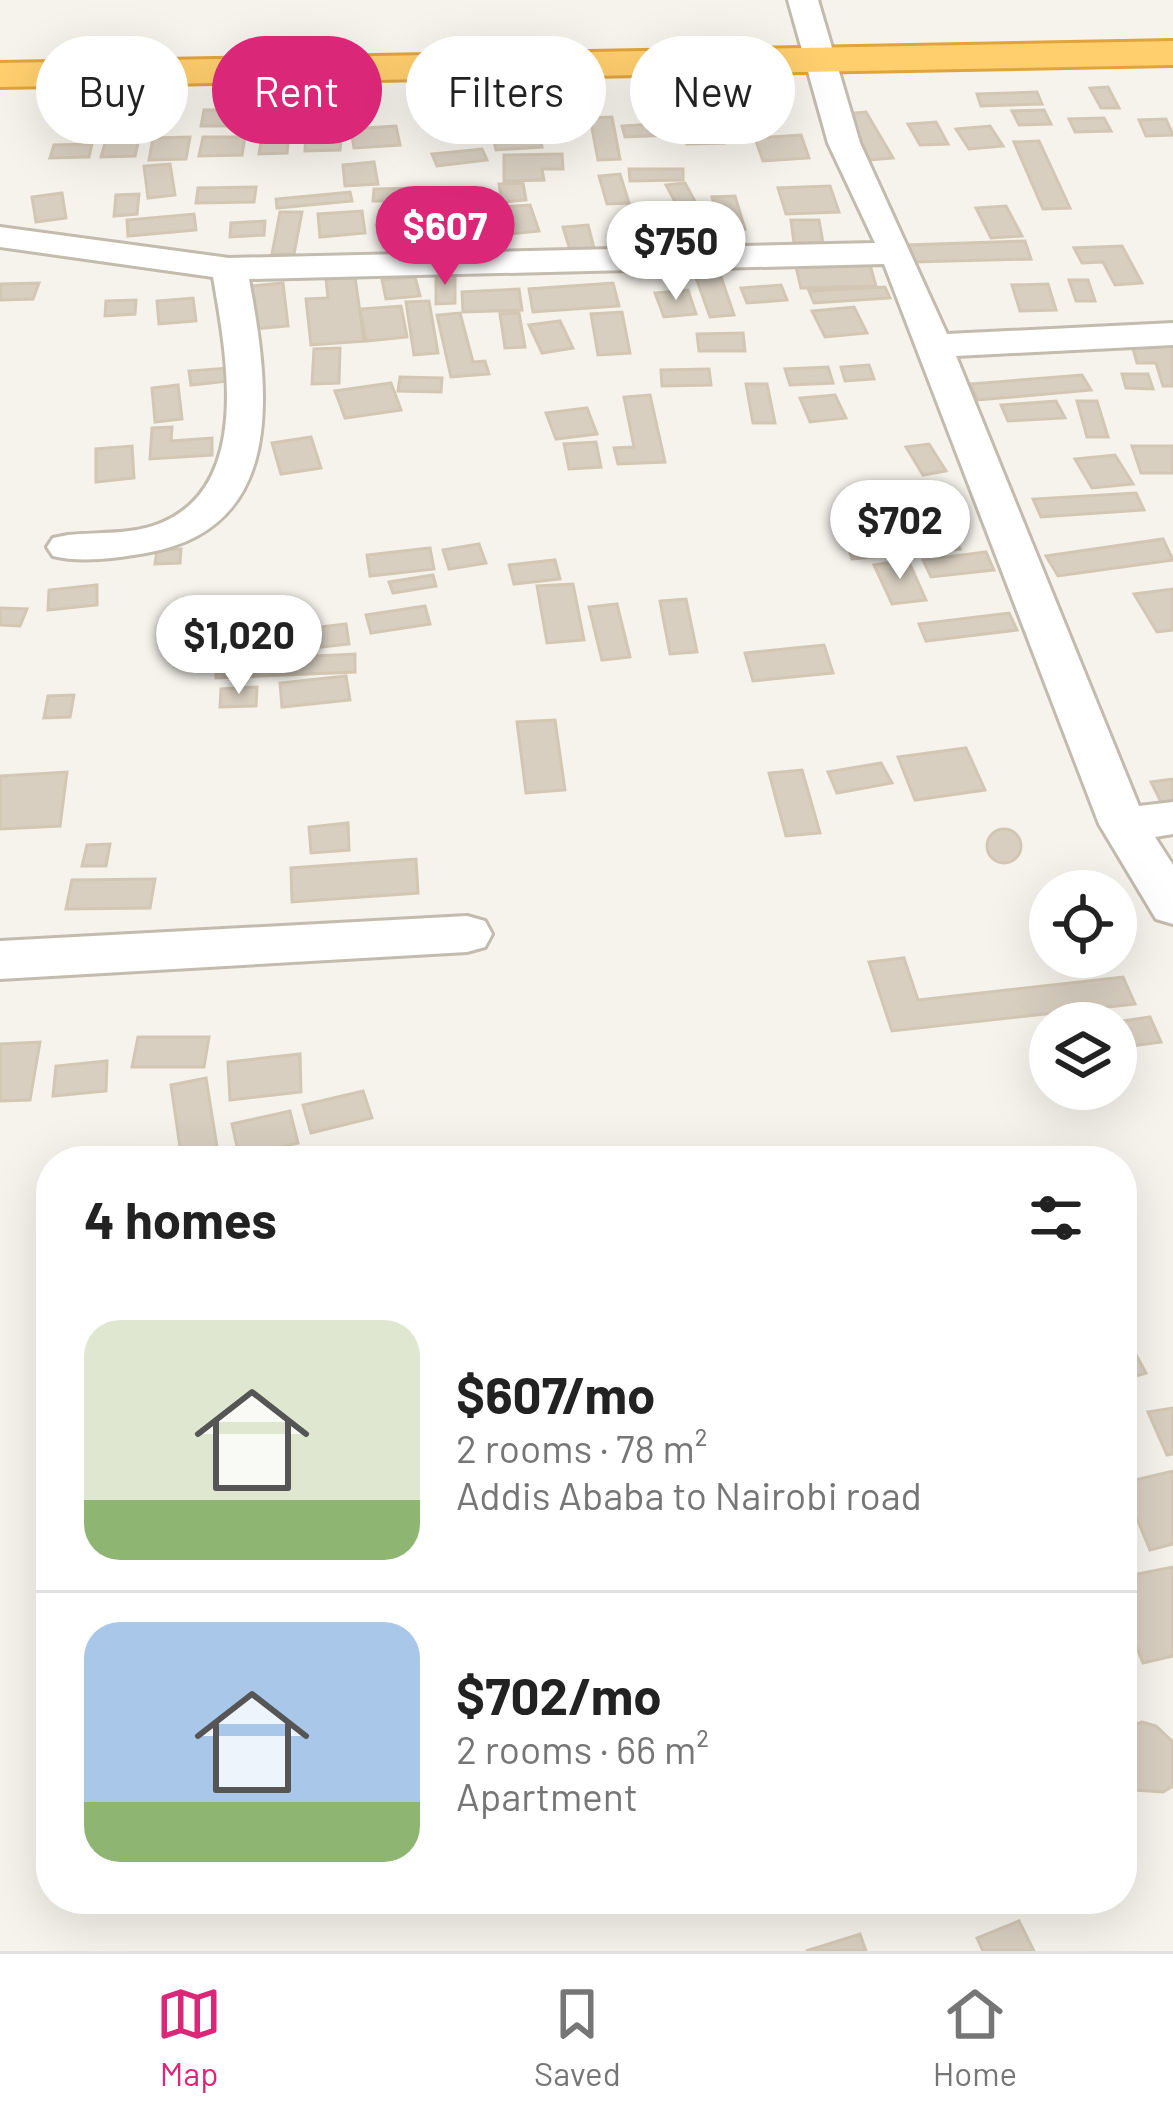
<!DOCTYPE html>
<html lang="en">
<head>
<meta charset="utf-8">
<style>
  body { margin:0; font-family:Barlow,sans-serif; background:#f2f2f2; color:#222; height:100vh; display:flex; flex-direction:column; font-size:45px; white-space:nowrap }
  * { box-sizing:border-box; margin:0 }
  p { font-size:39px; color:#767676 }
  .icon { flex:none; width:66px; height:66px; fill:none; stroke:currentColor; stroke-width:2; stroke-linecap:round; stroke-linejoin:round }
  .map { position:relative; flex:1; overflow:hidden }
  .sheet { position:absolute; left:36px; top:1146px; width:1101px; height:768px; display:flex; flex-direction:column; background:#fff; border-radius:48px; box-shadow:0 12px 48px #0002 }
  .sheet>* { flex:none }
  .top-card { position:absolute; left:36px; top:36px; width:1101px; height:108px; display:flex; gap:24px }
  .fabs { position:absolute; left:1029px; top:870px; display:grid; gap:24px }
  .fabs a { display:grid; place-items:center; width:108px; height:108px; border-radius:50%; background:#fff; box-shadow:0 12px 48px #0002; font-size:60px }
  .price { position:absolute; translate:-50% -102px; padding:0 27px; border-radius:42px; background:#fff; color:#222; font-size:39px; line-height:78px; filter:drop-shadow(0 3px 6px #0008) }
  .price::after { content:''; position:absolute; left:50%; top:72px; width:36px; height:27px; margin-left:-18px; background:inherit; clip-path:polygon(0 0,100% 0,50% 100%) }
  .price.current { background:#db2777; color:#fff }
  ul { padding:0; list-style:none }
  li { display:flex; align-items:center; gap:36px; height:300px; padding:0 48px }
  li+li { border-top:3px solid #e0e0e0 }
  li span { display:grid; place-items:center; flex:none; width:336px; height:240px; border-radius:36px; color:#555 }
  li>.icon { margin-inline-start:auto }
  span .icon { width:144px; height:144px; fill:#fffc; stroke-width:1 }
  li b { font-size:51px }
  h2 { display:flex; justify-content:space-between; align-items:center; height:144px; padding:0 48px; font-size:51px }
  .chip { padding:0 42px; border-radius:54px; background:#fff; box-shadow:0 12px 48px #0002; font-size:42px; line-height:108px }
  .chip.current { background:#db2777; color:#fff }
  .menu { display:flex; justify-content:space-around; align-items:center; height:168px; border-top:3px solid #e0e0e0; background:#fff; font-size:33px; color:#767676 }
  .menu a { display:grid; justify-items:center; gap:6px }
  .menu .current { color:#db2777 }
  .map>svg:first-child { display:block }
  .building { fill:#d8cfc1; stroke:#d3c7b4; stroke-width:3 }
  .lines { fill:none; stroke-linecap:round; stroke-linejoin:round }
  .minor-casing { stroke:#c2bbae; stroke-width:6 }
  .highway-casing { stroke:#e0a43c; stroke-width:6 }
  .minor { fill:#fff; fill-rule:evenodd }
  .highway { fill:#ffcf6e; fill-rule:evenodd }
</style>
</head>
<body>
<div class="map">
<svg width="1173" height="1951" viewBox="0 0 1173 1951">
  <rect width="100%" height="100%" fill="#f6f3ec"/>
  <path class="building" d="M1108 87 1119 108H1101L1090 88Z
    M1037 92 1042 104 981 106 977 94Z
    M560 108 563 131 543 132 540 109Z
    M204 110H231L228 126H201Z
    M1044 110 1051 124 1019 125 1012 111Z
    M866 112 893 158 870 160 843 114Z
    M612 117 620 159 598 160 590 118Z
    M1104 118 1111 131 1075 132 1069 119Z
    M1166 119 1173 135 1146 136 1139 120Z
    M936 122 948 144 920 145 908 124Z
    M666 123 669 135 625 137 622 126Z
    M396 126 400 145 354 148 351 129Z
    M990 126 1003 146 969 149 956 129Z
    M685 130H722L724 143 687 144Z
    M342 131 340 150 305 151 306 132Z
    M538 131 542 147 496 150 492 133Z
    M262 135H289L287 153 259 154Z
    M801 135 809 158 763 161 755 138Z
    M190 137 186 159 149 160 153 138Z
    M203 137H245L242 155 199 156Z
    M139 139 135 156 101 157 106 140Z
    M1039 141 1070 208 1043 209 1014 142Z
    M92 144 89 157 50 158 54 145Z
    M482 149 487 160 437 166 432 154Z
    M562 154 563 169H542L544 180 504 181V155Z
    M374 162 378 184 345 186 343 165Z
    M170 164 175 195 148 198 144 166Z
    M629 169H683V180L630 181Z
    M620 174 629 203 607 204 599 176Z
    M523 183 526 200 502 202 499 184Z
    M685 183 698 207 679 209 666 185Z
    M830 186 839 212 786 214 778 188Z
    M256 187 254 202 196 203 198 188Z
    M430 188 429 201H373L374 189Z
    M350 192 352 201 277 208 276 199Z
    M62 193 66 218 36 222 32 197Z
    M139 194 137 214 114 216 116 195Z
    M735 196 745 229 721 230 712 197Z
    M435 205 438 246 406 247 404 206Z
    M530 205 539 231 510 234 501 207Z
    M1006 206 1022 236 991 238 976 208Z
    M635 209H675V228L635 227Z
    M362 211 365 233 320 237 318 214Z
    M280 212H302L294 254H272Z
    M194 214 196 230 128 236 127 220Z
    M791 220H819L823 243H794Z
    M265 221 264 235 230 237 231 223Z
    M588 225 594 248 570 250 563 227Z
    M680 232 682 250 643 251 641 233Z
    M1025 241 1031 259 913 262 907 245Z
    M1122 246 1142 283 1115 285 1103 262 1082 263 1074 248Z
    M870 265 876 286 801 288 796 267Z
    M719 271 734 315 710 317 694 272Z
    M436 273H455V303L436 304Z
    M355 277 364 341 311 345 306 299 328 298 326 279Z
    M415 277 420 296 386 299 382 280Z
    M1069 280H1088L1095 301H1076Z
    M39 283 33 299 0 300 1 284Z
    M283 283 288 326 255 329 252 286Z
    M613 283 619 306 533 312 529 289Z
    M1048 284 1056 310 1020 311 1012 285Z
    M781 285 787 300 747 303 741 288Z
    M885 287 890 298 814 303 809 291Z
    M519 289 522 310 463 312 462 292Z
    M688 290 696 314 664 317 655 293Z
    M193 298 196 321 159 324 157 301Z
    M136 300 135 314 105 316 106 301Z
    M429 301 438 353 414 355 406 302Z
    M401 306 407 337 366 341 360 309Z
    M854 307 867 333 825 337 812 311Z
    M622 312 630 353 598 355 591 314Z
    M460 313 473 362 485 361 489 374 451 377 437 315Z
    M519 313 525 347 505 348 500 314Z
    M560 321 573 348 542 353 529 325Z
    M743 333 745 351H699L697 334Z
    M1132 345H1173V386H1163L1156 363H1137Z
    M340 348 339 383 312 384 314 349Z
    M869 365 874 379 845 381 841 367Z
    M828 367 833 383 790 385 785 369Z
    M228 368 229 381 191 385 189 371Z
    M709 369 711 385 662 386 661 370Z
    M1122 374H1148L1153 389 1126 388Z
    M1082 375 1091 390 978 400 970 384Z
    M400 377 442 378 441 392 398 391Z
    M391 383 401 410 345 418 335 391Z
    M746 384H767L775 423H753Z
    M178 385 182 419 155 422 152 388Z
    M650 395 665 462 618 464 614 448 634 447 624 397Z
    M835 395 846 418 810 422 800 398Z
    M1056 401 1065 418 1008 421 1001 405Z
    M1077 401H1097L1108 437H1087Z
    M587 408 597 434 556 439 546 413Z
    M172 427 171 441 212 438V455L150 459 152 428Z
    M311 437 321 468 281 474 272 443Z
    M596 442 601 467 569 469 564 444Z
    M929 444 946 471 923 475 906 447Z
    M132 446 134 478 96 482V449Z
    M1132 446H1173V473H1141Z
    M1115 455 1133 484 1092 488 1075 459Z
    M1136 493 1144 510 1041 517 1033 499Z
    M952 532 960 549 852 559 846 541Z
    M1163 539 1173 560 1058 576 1046 556Z
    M479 544 486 563 449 569 443 550Z
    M430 548 434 569 370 576 367 555Z
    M181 549 180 563 155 564 157 550Z
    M986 552 994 570 931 577 923 560Z
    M555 560 560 579 514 584 509 565Z
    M908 560 926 600 892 604 874 565Z
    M433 575 436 586 393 593 389 582Z
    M573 584 584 640 547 643 537 586Z
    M97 585V605L48 610 49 590Z
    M1173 589V630L1157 632 1134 594Z
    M686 599 697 652 670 654 660 601Z
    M617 604 630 657 602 660 589 607Z
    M425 606 430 624 371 633 366 615Z
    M0 608 27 609 20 626 0 625Z
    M1009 613 1017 630 926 641 919 624Z
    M346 624 349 644 321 647 320 627Z
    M824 645 833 673 753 681 745 653Z
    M355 654V672L216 678 217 661Z
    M346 676 350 700 282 707 280 683Z
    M257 687 256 706 220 707 221 689Z
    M74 695 70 717 44 718 48 696Z
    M555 720 565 790 526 793 517 722Z
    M966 748 985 790 915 800 898 757Z
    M881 763 892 783 837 793 828 772Z
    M802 770 820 833 786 836 769 773Z
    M67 772 60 826 0 829V776Z
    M1173 779V807L1164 808 1151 782Z
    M348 823 349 850 311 853 309 827Z
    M987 846a17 17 0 1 1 34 0a17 17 0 1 1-34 0Z
    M110 844 106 866H82L87 845Z
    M416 859 418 893 292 902 291 868Z
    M155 879 150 908 66 909 72 880Z
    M904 958 918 1000 1123 977 1135 1004 892 1031 869 962Z
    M1150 1017 1161 1042 1116 1048V1023H1109Z
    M138 1037H209L204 1067H132Z
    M40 1042 30 1100 0 1101V1044Z
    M300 1054 301 1092 230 1100 228 1062Z
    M107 1061 106 1091 53 1096 56 1066Z
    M206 1078 219 1159 182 1161 171 1085Z
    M363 1091 372 1118 311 1133 303 1105Z
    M290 1111 298 1143 239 1156 232 1124Z
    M1122 1329 1146 1373 1122 1380Z
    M1173 1408V1454L1167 1455 1148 1412Z
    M1173 1471V1544L1150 1550 1122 1483Z
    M1173 1567V1656L1143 1663 1122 1611V1577Z
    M1142 1722 1156 1726 1173 1742V1786L1163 1792 1134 1790 1122 1780V1728Z
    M1019 1921 1034 1951H983L977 1938Z
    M860 1934 866 1951H806Z"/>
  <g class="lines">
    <g class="minor-casing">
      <path id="minor" d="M788 0H818L860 143 947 334 1173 323V345L956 356 1139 806 1173 802V834L1155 837 1173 865V924L1156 919 1099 824 884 264 249 279C269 387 289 528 146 553 117 558 81 563 53 556L47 547 53 538 68 535C98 532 133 535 161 523 253 485 226 353 213 277L0 247V227L229 258 875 243 828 143Z
        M467 916 485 921 492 934 485 947 467 952 0 979V941Z"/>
    </g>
    <g class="highway-casing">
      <path id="highway" d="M1173 41V65L0 87V63Z"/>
    </g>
    <use href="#minor" class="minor"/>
    <use href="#highway" class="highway"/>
  </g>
</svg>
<div class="fabs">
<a><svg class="icon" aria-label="locate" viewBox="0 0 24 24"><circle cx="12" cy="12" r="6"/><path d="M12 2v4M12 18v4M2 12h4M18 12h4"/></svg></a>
<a><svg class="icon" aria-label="layers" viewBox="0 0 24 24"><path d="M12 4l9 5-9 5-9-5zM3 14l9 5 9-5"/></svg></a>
</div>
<b class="price current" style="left:445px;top:288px">$607</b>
<b class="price" style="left:676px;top:303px">$750</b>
<b class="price" style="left:900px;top:582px">$702</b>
<b class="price" style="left:239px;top:697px">$1,020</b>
<div class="top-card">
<a class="chip">Buy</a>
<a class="chip current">Rent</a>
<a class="chip">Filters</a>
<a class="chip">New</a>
</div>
<section class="sheet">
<h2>4 homes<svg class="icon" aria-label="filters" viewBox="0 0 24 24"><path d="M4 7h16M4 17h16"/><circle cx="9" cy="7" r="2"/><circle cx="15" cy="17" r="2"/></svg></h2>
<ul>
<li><span style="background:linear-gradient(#dfe7d0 75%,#8fb573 0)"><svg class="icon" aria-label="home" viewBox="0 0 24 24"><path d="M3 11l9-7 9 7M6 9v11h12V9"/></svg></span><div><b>$607/mo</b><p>2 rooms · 78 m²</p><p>Addis Ababa to Nairobi road</p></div></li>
<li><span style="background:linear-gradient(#a9c7e8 75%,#8fb573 0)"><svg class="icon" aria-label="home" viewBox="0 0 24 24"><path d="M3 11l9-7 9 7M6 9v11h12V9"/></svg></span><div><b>$702/mo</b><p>2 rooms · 66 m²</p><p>Apartment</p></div></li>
</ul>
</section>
</div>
<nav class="menu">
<a class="current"><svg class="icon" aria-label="map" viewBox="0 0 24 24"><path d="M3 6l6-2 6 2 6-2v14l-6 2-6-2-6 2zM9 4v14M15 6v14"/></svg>Map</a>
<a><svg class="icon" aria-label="saved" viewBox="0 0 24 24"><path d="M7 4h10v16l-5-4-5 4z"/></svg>Saved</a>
<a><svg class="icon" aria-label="home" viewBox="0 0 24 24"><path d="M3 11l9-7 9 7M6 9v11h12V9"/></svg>Home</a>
</nav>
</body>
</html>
